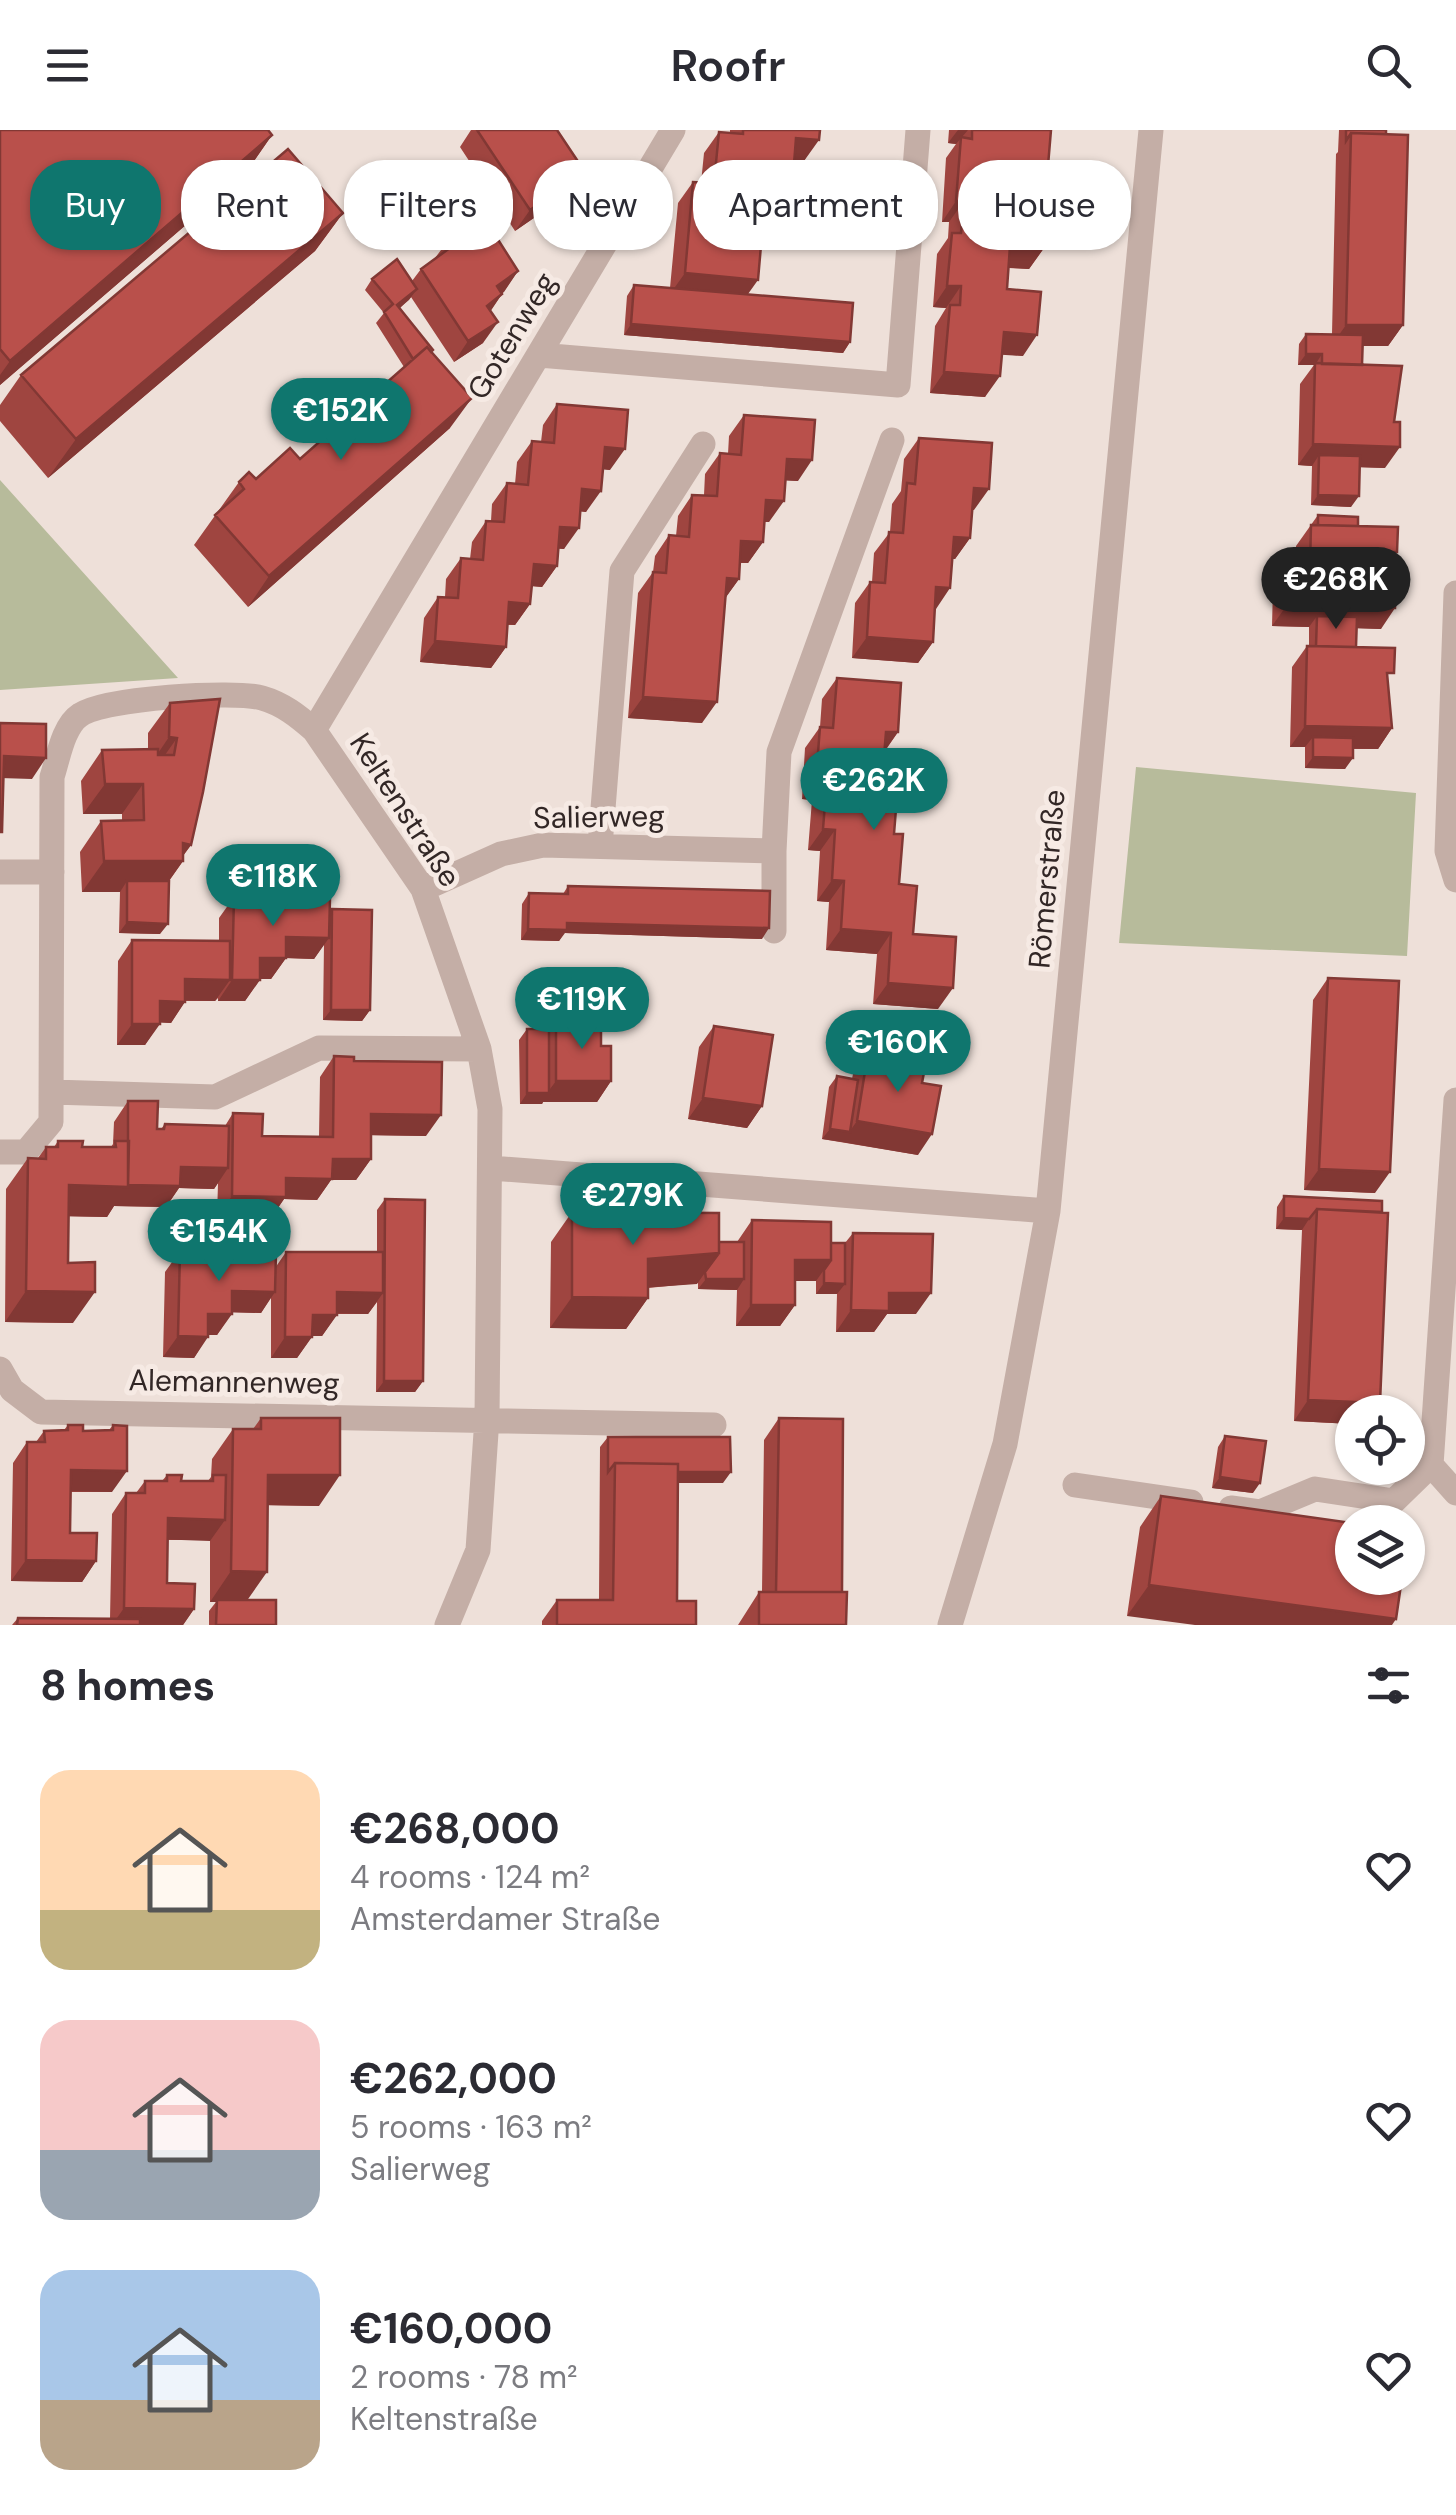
<!DOCTYPE html>
<html lang="en">
<head>
<meta charset="utf-8">
<style>
  body { margin:0; font-family:"DM Sans",sans-serif; background:#f2f2f3; color:#2b2b33; height:100vh; display:flex; flex-direction:column; font-size:38px; white-space:nowrap }
  * { box-sizing:border-box; margin:0 }
  p { font-size:32px; color:#7c7c81 }
  .icon { flex:none; width:55px; height:55px; fill:none; stroke:currentColor; stroke-width:2; stroke-linecap:round; stroke-linejoin:round }
  .map { position:relative; height:1495px; overflow:hidden }
  .drawer { display:flex; flex-direction:column; background:#fff; flex:1 }
  .drawer>* { flex:none }
  .hud { position:absolute; left:30px; top:30px; width:1398px; height:90px; display:flex; gap:20px }
  .controls { position:absolute; left:1335px; top:1265px; display:grid; gap:20px }
  .controls a { display:grid; place-items:center; width:90px; height:90px; border-radius:50%; background:#fff; box-shadow:0 2px 8px #0004; font-size:50px }
  .price { position:absolute; translate:-50% -85px; padding:0 22px; border-radius:35px; background:#0f766e; color:#fff; font-size:32px; line-height:65px; filter:drop-shadow(0 2px 5px #0008) }
  .price::after { content:''; position:absolute; left:50%; top:60px; width:30px; height:22px; margin-left:-15px; background:inherit; clip-path:polygon(0 0,100% 0,50% 100%) }
  .price.selected { background:#222; color:#fff }
  ul { padding:0; list-style:none }
  li { display:flex; align-items:center; gap:30px; height:250px; padding:0 40px }
  li span { display:grid; place-items:center; flex:none; width:280px; height:200px; border-radius:30px; color:#555 }
  li>.icon { margin-inline-start:auto }
  span .icon { width:120px; height:120px; fill:#fffc; stroke-width:1 }
  li b { font-size:42px }
  h2 { display:flex; justify-content:space-between; align-items:center; height:120px; padding:0 40px; font-size:42px }
  .pill { padding:0 35px; border-radius:40px; background:#fff; box-shadow:0 2px 8px #0004; font-size:35px; line-height:90px }
  .pill.selected { background:#0f766e; color:#fff }
  header { display:flex; justify-content:space-between; align-items:center; height:130px; padding:0 40px; background:#fff; font-size:45px; font-weight:600 }
  .map>svg:first-child { display:block }
  .green { fill:#b7bb9b }
  .lines { fill:none; stroke-linecap:round; stroke-linejoin:round }
  .minor { stroke:#c4aea6; stroke-width:25 }
  .wall { fill:#9f4540 }
  .shaded-wall { fill:#823834 }
  .building { fill:#b9504b; stroke:#823834; stroke-width:2.5 }
  .labels { text-anchor:middle; stroke-width:10; stroke-linejoin:round; paint-order:stroke }
  .street-label { font-size:30px; fill:#322726; stroke:#f6eae4 }
</style>
</head>
<body>
<header><svg class="icon" aria-label="menu" viewBox="0 0 24 24"><path d="M4 6h16M4 12h16M4 18h16"/></svg>Roofr<svg class="icon" aria-label="search" viewBox="0 0 24 24"><circle cx="10" cy="10" r="6"/><path d="M15 15l6 6"/></svg></header>
<div class="map">
<svg width="1456" height="1495" viewBox="0 0 1456 1495">
  <rect width="100%" height="100%" fill="#eee0d9"/>
  <path class="green" d="M0 350 178 548 0 560Z
    M1136 637 1416 663 1407 826 1119 813Z"/>
  <g class="lines">
    <path class="minor" d="M539 225 898 255 918 0
      M1456 463 1447 721 1456 750
      M314 600 673 0
      M600 716 622 441 703 314
      M774 721V801
      M0 742H52
      M423 759 501 724 543 715 774 721 779 622 892 310
      M52 962 215 967 319 918 479 919
      M0 1022H26L51 992 52 647C58 629 63 596 80 585 104 568 234 560 262 568 283 574 298 586 314 600L423 759 479 919 490 979 487 1288 478 1420 447 1495
      M491 1038 1048 1081
      M0 1239 12 1260 41 1282 714 1295
      M1431 1335 1456 970
      M1431 1335 1456 1363
      M1075 1355 1191 1372
      M1231 1378 1260 1382 1315 1359 1394 1371 1431 1335
      M950 1495 1005 1314 1048 1081 1151 0"/>
  </g>
  <path class="wall" d="M0 0 272 5 245 44 0 255Z
    M471 0H557L585 42 570 63 515 101 460 17Z
    M730 0H820L804 31 794 30 792 60 777 81 764 80 748 164 850 212 843 223 624 205 627 166 634 155 670 158 678 73 693 52 701 53 704 23 719 2 730 3Z
    M949 0H1051L1048 36 1033 57 1017 56 1015 84 1044 118 1029 139 1009 138 1007 159 1023 226 1002 224 985 267 930 263 935 196 946 178 933 177 937 124 948 108 949 92H942L946 28 956 14 948 13Z
    M1339 0H1386L1403 195 1388 216H1363L1362 235 1385 338 1359 337 1351 377 1311 375 1312 336 1298 335 1300 254 1314 235H1298L1299 214 1306 204H1332L1336 24 1338 22Z
    M343 83 315 121 48 348 0 291V275L21 245Z
    M450 108 518 141 490 181 483 213 454 232 411 167 400 178 431 222 450 298 248 477 194 415 239 352 256 349 300 329 404 237 376 193 384 183 365 160 372 149 412 151 421 139 435 128Z
    M557 274 610 340 603 339 586 382 580 381 564 419 558 418 557 436 542 457 532 456 530 474 515 495H507L506 517 491 538 420 532 424 488 438 467H445L446 449 461 428 470 429 472 412 486 391H491L492 374 507 353 515 354 517 332 532 311 541 312 543 295Z
    M744 285 798 351 786 350 769 392H765L763 412 748 433H740L739 449 725 468 702 593 628 588 638 463 653 442 655 426 669 405 676 406 678 386 692 365H704L705 344 720 323 728 324 729 306Z
    M919 308 974 380H972L970 408 955 429H952L935 479 933 512 918 533 852 528 855 473 870 452H872L874 423 890 402 892 374 901 361 904 329Z
    M1318 385 1358 396 1390 431 1381 499 1356 498V517L1388 552 1392 598 1378 619H1353L1345 639 1305 638V617H1290L1292 537 1307 516H1309V497L1272 496 1273 456 1288 435H1296V416Z
    M837 548 898 602 885 621 882 652 894 704 899 754 913 804 938 879 873 874 877 824 826 820 829 772 817 771 820 721 808 720 812 670 802 669 805 618 820 597 822 569Z
    M220 569 191 715 183 726V731L169 751 160 804 119 803 120 762H82L80 722 101 691H122V684H83L81 651 102 620 148 619V603L170 573Z
    M568 756 762 809 564 803 559 811 521 810 522 774 529 763 563 764Z
    M234 767 329 783 332 779 370 880 362 891 323 890 324 814 314 829 286 828 271 849H260L245 871H218V868L215 871H185L171 893 160 892 145 915H117L118 831 132 810H219V788Z
    M1328 848 1375 1063 1304 1060 1313 870Z
    M556 889 601 916 611 951 597 972H543L542 974H520L519 910 527 899H549Z
    M714 896 762 976 747 998 688 989 699 917Z
    M868 923 922 953 918 1025 822 1009 829 957 837 946 852 949 853 944Z
    M334 926 354 931 426 1006 371 1005V1029L356 1050H331L317 1070 284 1069 271 1088 217 1087 218 1053 214 1059 179 1058 166 1077 114 1076 107 1087 69 1086 68 1133 73 1193 5 1192 6 1059 28 1028H38L46 1017H54L58 1011 82 1017H111L113 1014 114 992 128 971 157 999H161L165 994 225 996 233 983 262 1006 319 1007 320 947Z
    M1284 1066 1382 1071 1352 1282V1294L1294 1291 1302 1100 1276 1099 1277 1077Z
    M385 1069 423 1251 415 1262H376L377 1172 368 1184H337L322 1206H312L297 1228H271V1167L261 1183 232 1182 217 1205H208L194 1228 163 1227 165 1142 180 1121 275 1138 286 1122H377V1080Z
    M572 1082 719 1112H737L752 1090 831 1113H845L853 1103 916 1184H887L874 1202H836L837 1164H816V1151H795V1175L780 1196H736L737 1160 698 1159V1153L648 1158V1168L626 1199 550 1198 551 1112Z
    M261 1288 319 1376 268 1375 247 1470 276 1495H209V1481L216 1472H210V1410H168L167 1453 194 1479 183 1495H12L18 1488 110 1489 112 1384 126 1363H136L145 1351H162L167 1345 181 1351H208L211 1347 212 1329 233 1299H253Z
    M779 1288 842 1462 846 1495H738L759 1462H762L764 1310Z
    M68 1295 83 1301 109 1300 113 1295 112 1362H70V1403L96 1431 82 1452 11 1451 13 1333 27 1312H36L44 1301 64 1300Z
    M1225 1306 1253 1363 1212 1358 1218 1317Z
    M608 1307 723 1353H678L677 1471 696 1495H542V1491L557 1470H599L600 1317Z
    M1161 1366 1352 1393 1127 1486 1140 1397Z"/>
  <path class="shaded-wall" d="M958 0H968L956 14 948 13Z
    M272 5 245 44 0 255V245L10 231Z
    M796 8 819 10 804 31 782 29Z
    M1019 34 1048 36 1033 57 1004 55Z
    M585 42 570 63 515 101 530 80Z
    M766 58 792 60 777 81 752 79Z
    M956 71H964L949 92H942Z
    M343 83 315 121 48 348 76 309Z
    M1010 116 1044 118 1029 139 995 137Z
    M518 141 504 162 482 177 497 156Z
    M685 143 758 150 743 171 670 164Z
    M947 156H961L946 178 933 177Z
    M417 159 409 170 390 186 397 175Z
    M502 164 488 185 487 176Z
    M498 192 483 213 454 232 468 211Z
    M631 194 850 212 843 223 624 205Z
    M1346 195H1403L1388 216H1331Z
    M1004 202 1037 205 1023 226 989 224Z
    M1306 224H1322L1315 235H1298Z
    M944 242 1000 246 985 267 930 263Z
    M472 268 450 298 248 477 269 446Z
    M1313 314 1400 317 1385 338 1319 336V325L1312 336 1298 335Z
    M605 317 625 319 610 340 590 338Z
    M787 329 812 330 798 351 773 350Z
    M974 358 989 359 974 380 959 379Z
    M582 359 601 361 586 382 567 380Z
    M1318 365 1359 366 1351 377 1311 375Z
    M766 370 784 371 769 392 752 391Z
    M560 397 579 398 564 419 545 418Z
    M954 407 970 408 955 429 939 428Z
    M741 411 763 412 748 433 727 432Z
    M534 434 557 436 542 457 519 455Z
    M727 448 739 449 724 470Z
    M936 457 950 458 936 479 921 478Z
    M509 472 530 474 515 495 494 493Z
    M1287 475 1395 478 1381 499 1316 497 1317 486 1309 497 1272 496Z
    M867 507 933 512 918 533 852 528Z
    M435 511 506 517 491 538 420 532Z
    M643 567 717 572 702 593 628 588Z
    M1305 596 1392 598 1378 619 1313 618V607L1305 617H1290Z
    M886 602H898L883 623Z
    M169 607 177 608 155 639 148 638Z
    M4 626 46 628 32 649 0 648Z
    M1313 627 1353 628 1345 639 1305 638Z
    M816 648H827L812 670 802 669Z
    M105 654H143L122 684H83Z
    M823 699 835 700 820 721 808 720Z
    M183 713 191 715 179 731H183L161 762 127 751 120 762H82L104 731Z
    M832 750 844 751 829 772 817 771Z
    M127 792 168 794 160 804 119 803Z
    M567 793 769 798 762 809 565 803 559 811 521 810 528 799Z
    M841 799 891 803 877 824 826 820Z
    M286 807 329 808 314 829 286 828 271 849H245L260 828Z
    M185 849 230 850 215 871 171 870Z
    M232 850H260L245 871H218Z
    M888 853 953 858 938 879 873 874Z
    M160 871 185 872 171 893 145 892Z
    M331 880H370L362 891 323 890Z
    M132 894H160L145 915H117Z
    M556 951H611L597 972H543L542 974H520L527 963H547Z
    M703 968 762 976 747 998 688 989Z
    M371 984 441 985 426 1006 356 1005Z
    M857 991 932 1004 918 1025 842 1012Z
    M830 999 850 1002 842 1012 822 1009Z
    M333 1029H371L356 1050H331L317 1070 284 1069 271 1088 217 1087 232 1066 286 1048Z
    M181 1037 228 1038 214 1059 179 1058 166 1077 114 1076 107 1087 48 1086 69 1055Z
    M1319 1039 1390 1042 1375 1063 1304 1060Z
    M1284 1088 1309 1089 1302 1100 1276 1099Z
    M719 1123 697 1154 627 1159 648 1129Z
    M795 1130H831L816 1151H780Z
    M706 1149H744L737 1160 698 1159Z
    M824 1153 845 1154 837 1164H816Z
    M26 1161 95 1162 73 1193 5 1192Z
    M232 1161 275 1162 261 1183 217 1182Z
    M337 1162 383 1163 368 1184 323 1183Z
    M889 1163H931L916 1184H887L874 1202H836L851 1180Z
    M572 1167 648 1168 626 1199 550 1198Z
    M751 1175H795L780 1196H736Z
    M208 1184H232L217 1205H193Z
    M313 1185H337L322 1206H298Z
    M178 1206 208 1207 194 1228 163 1227Z
    M285 1207H312L297 1228H271Z
    M384 1251H423L415 1262H376Z
    M1308 1270 1380 1273 1374 1282H1352V1294L1294 1291Z
    M71 1340 127 1341 112 1362 56 1361Z
    M614 1342H731L723 1353H614Z
    M268 1345H340L319 1376 247 1375Z
    M1220 1347 1260 1353 1253 1363 1212 1358Z
    M168 1388 225 1390 210 1411 153 1409Z
    M26 1430 96 1431 82 1452 11 1451Z
    M231 1441 267 1442 246 1472H210Z
    M1149 1455 1396 1489 1392 1495H1195L1127 1486Z
    M124 1478 194 1479 183 1495H112Z"/>
  <path class="building" d="M0 0H268L272 5 10 231 0 219Z
    M477 0H557L585 42 530 80Z
    M743 0H820L819 10 796 8 792 60 766 58 758 150 685 143 693 52 714 53 719 2 743 4Z
    M972 0H1051L1048 36 1019 34 1015 84 1046 86 1044 118 1010 116 1007 159 1041 162 1037 205 1004 202 1000 246 944 242 950 175H960L961 156H947L952 103H961L964 71H956L961 7 972 9Z
    M1346 0H1386V4L1351 3 1346 11Z
    M1351 3 1408 5 1403 195H1346Z
    M288 19 343 83 76 309 21 245Z
    M483 86 518 141 497 156 502 164 487 176 498 192 468 211 421 139 454 115 450 108Z
    M397 129 417 159 397 175 433 220 431 222 427 217 413 229 384 182 393 174 372 149Z
    M634 155 853 173 850 212 631 194Z
    M1306 204 1363 205 1362 235 1322 234V224H1306Z
    M427 217 472 268 269 446 215 385 244 359 239 352 249 342 256 349 290 318 300 329Z
    M1315 233 1402 236 1394 292H1400V317L1313 314Z
    M557 274 628 280 625 319 605 317 601 361 582 359 579 398 560 397 557 436 534 434 530 474 509 472 506 517 435 511 438 467 458 468 461 428 483 430 486 391 504 392 507 353 528 355 532 311 554 313Z
    M744 285 815 290 812 330 787 329 784 371 766 370 763 412 741 411 739 449 727 448 717 572 643 567 653 442 666 443 669 405 689 407 692 365 717 366 720 323 741 325Z
    M919 308 992 313 989 359 974 358 970 408 954 407 950 458 936 457 933 512 867 507 870 452 885 453 889 402 903 403 907 353 915 354Z
    M1319 325 1360 326 1359 366 1318 365Z
    M1318 385 1358 387V396L1318 395Z
    M1311 395 1398 397 1397 422H1390V453H1396L1395 478 1287 475 1288 435 1310 436Z
    M1317 486 1357 487 1356 517 1316 516Z
    M1307 516 1395 518 1394 543H1387L1392 598 1305 596Z
    M837 548 901 553 898 602H886L882 652 898 654 894 704H903L899 754 917 756 913 804 956 807 953 858 888 853 891 803 841 799 844 751 832 750 835 700 823 699 827 648H816L820 597 833 598Z
    M220 569 203 662 191 715 183 713V731H104L101 691 144 690 143 654H105L102 620 158 619V625H174L177 608 169 607 170 573Z
    M0 593 46 594V628L4 626 2 702H0Z
    M1313 607 1353 608V628L1313 627Z
    M127 751H169L168 794 127 792Z
    M568 756 770 761 769 798 567 793V800L528 799 529 763 568 764Z
    M234 767 330 768 329 808 286 807V828H260V850H232Z
    M332 779 372 780 370 880H331Z
    M132 810 230 811V850L185 849V872L160 871V894H132Z
    M1328 848 1399 851 1390 1042 1319 1039Z
    M556 889H601V916H611V951H556Z
    M714 896 773 905 762 976 703 968Z
    M527 899H549V963H527Z
    M868 923 926 932 922 953 941 956 932 1004 857 991Z
    M334 926 354 927V931L442 932 441 985 371 984V1029H333L332 1049 286 1048V1067L232 1066 233 983 263 984 262 1006 333 1007Z
    M837 946 858 950 850 1002 830 999Z
    M128 971H158L157 999H164L165 994 229 996 228 1038 181 1037 180 1056 128 1055Z
    M58 1011H83L82 1017H116L115 1011H129L128 1057 69 1055 68 1133 95 1132V1162L26 1161 28 1028 46 1029V1017H58Z
    M1284 1066 1382 1071V1082L1317 1079 1309 1089 1284 1088Z
    M385 1069 425 1070 423 1251H384Z
    M1317 1079 1388 1083 1380 1273 1308 1270Z
    M572 1082 719 1083V1123L648 1129V1168L572 1167Z
    M752 1090 831 1092V1130H795V1175H751Z
    M853 1103 933 1104 931 1163H889V1181L851 1180Z
    M719 1112H744V1149H706L705 1142 719 1123Z
    M831 1113H845V1154L824 1153V1140L831 1130Z
    M180 1121 276 1122 275 1162 232 1161V1184H208V1207L178 1206Z
    M286 1122H383V1163L337 1162V1185H313L312 1207H285Z
    M261 1288H340V1345H268L267 1442 231 1441 233 1299H261Z
    M779 1288 843 1289 842 1462H776Z
    M68 1295H83V1301L113 1300V1295L127 1296V1341L71 1340 70 1403H97L96 1431 26 1430 27 1312H45L44 1301 68 1300Z
    M1225 1306 1266 1311 1260 1353 1220 1347Z
    M608 1307H730L731 1342H678V1334L615 1333 608 1342Z
    M615 1333 678 1334 677 1471H696V1495H557V1470H613Z
    M167 1345H182L181 1351H213V1345H226L225 1390 168 1388 167 1453 195 1454 194 1479 124 1478 126 1363H145V1351H167Z
    M1161 1366 1352 1393V1448H1402L1396 1489 1149 1455Z
    M759 1462H847L846 1495H759Z
    M217 1470H276V1495H216Z
    M18 1488 140 1489V1495H17Z"/>
  <g class="labels">
    <g class="street-label">
      <text transform="translate(512 206) rotate(-59)" y="10">Gotenweg</text>
      <text transform="translate(405 680) rotate(57)" y="10">Keltenstraße</text>
      <text transform="translate(599 687) rotate(-1)" y="10">Salierweg</text>
      <text transform="translate(1047 749) rotate(-85)" y="10">Römerstraße</text>
      <text transform="translate(234 1252) rotate(1)" y="10">Alemannenweg</text>
    </g>
  </g>
</svg>
<div class="controls">
<a><svg class="icon" aria-label="locate" viewBox="0 0 24 24"><circle cx="12" cy="12" r="6"/><path d="M12 2v4M12 18v4M2 12h4M18 12h4"/></svg></a>
<a><svg class="icon" aria-label="layers" viewBox="0 0 24 24"><path d="M12 4l9 5-9 5-9-5zM3 14l9 5 9-5"/></svg></a>
</div>
<b class="price" style="left:341px;top:333px">€152K</b>
<b class="price selected" style="left:1336px;top:502px">€268K</b>
<b class="price" style="left:874px;top:703px">€262K</b>
<b class="price" style="left:273px;top:799px">€118K</b>
<b class="price" style="left:582px;top:922px">€119K</b>
<b class="price" style="left:898px;top:965px">€160K</b>
<b class="price" style="left:633px;top:1118px">€279K</b>
<b class="price" style="left:219px;top:1154px">€154K</b>
<div class="hud">
<a class="pill selected">Buy</a>
<a class="pill">Rent</a>
<a class="pill">Filters</a>
<a class="pill">New</a>
<a class="pill">Apartment</a>
<a class="pill">House</a>
</div>
</div>
<section class="drawer">
<h2>8 homes<svg class="icon" aria-label="filters" viewBox="0 0 24 24"><path d="M4 7h16M4 17h16"/><circle cx="9" cy="7" r="2"/><circle cx="15" cy="17" r="2"/></svg></h2>
<ul>
<li><span style="background:linear-gradient(#ffd9b3 70%,#c2b280 0)"><svg class="icon" aria-label="home" viewBox="0 0 24 24"><path d="M3 11l9-7 9 7M6 9v11h12V9"/></svg></span><div><b>€268,000</b><p>4 rooms · 124 m²</p><p>Amsterdamer Straße</p></div><svg class="icon" aria-label="heart" viewBox="0 0 24 24"><path d="M12 20l-8-8c-3-5 5-10 8-4 3-6 11-1 8 4z"/></svg></li>
<li><span style="background:linear-gradient(#f6c9c9 65%,#9aa5b1 0)"><svg class="icon" aria-label="home" viewBox="0 0 24 24"><path d="M3 11l9-7 9 7M6 9v11h12V9"/></svg></span><div><b>€262,000</b><p>5 rooms · 163 m²</p><p>Salierweg</p></div><svg class="icon" aria-label="heart" viewBox="0 0 24 24"><path d="M12 20l-8-8c-3-5 5-10 8-4 3-6 11-1 8 4z"/></svg></li>
<li><span style="background:linear-gradient(#a9c7e8 65%,#b9a48a 0)"><svg class="icon" aria-label="home" viewBox="0 0 24 24"><path d="M3 11l9-7 9 7M6 9v11h12V9"/></svg></span><div><b>€160,000</b><p>2 rooms · 78 m²</p><p>Keltenstraße</p></div><svg class="icon" aria-label="heart" viewBox="0 0 24 24"><path d="M12 20l-8-8c-3-5 5-10 8-4 3-6 11-1 8 4z"/></svg></li>
</ul>
</section>
</body>
</html>
